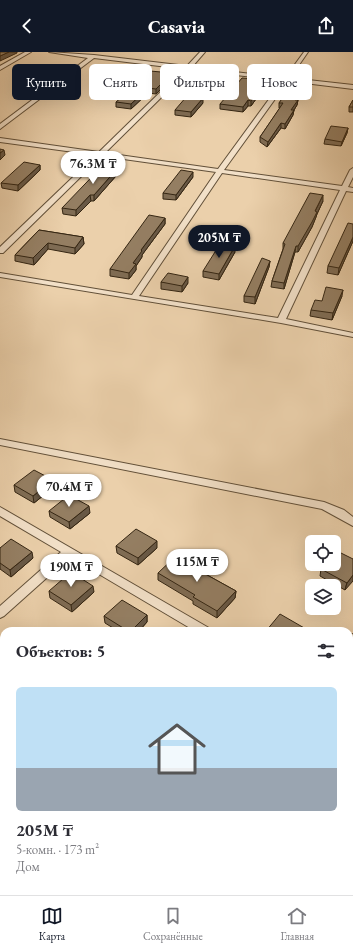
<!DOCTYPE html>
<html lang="ru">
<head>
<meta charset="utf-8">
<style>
  body { margin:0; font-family:"EB Garamond",serif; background:#f7f7f7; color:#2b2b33; height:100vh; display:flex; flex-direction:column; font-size:15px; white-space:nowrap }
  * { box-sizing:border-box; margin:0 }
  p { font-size:13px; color:#7c7c81 }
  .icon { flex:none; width:22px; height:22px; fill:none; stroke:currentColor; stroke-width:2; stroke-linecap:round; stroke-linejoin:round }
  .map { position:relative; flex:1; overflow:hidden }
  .sheet { position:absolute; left:0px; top:575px; width:353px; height:268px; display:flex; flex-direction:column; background:#fff; border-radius:12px 12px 0 0; box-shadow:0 4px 16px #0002 }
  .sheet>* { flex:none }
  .banner { position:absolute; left:12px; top:12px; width:329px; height:36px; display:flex; gap:8px }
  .buttons { position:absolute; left:305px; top:483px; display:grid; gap:8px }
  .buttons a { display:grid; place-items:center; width:36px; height:36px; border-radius:6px; background:#fff; box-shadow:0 4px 16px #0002; font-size:20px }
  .price { position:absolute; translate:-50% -34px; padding:0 9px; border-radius:14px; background:#fff; color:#222; font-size:13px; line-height:26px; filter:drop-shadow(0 1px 2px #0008) }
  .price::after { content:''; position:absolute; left:50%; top:24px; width:12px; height:9px; margin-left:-6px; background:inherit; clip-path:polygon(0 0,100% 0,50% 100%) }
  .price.current { background:#111827; color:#fff }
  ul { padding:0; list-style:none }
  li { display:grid; align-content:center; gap:8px; height:212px; padding:0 16px }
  li span { display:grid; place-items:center; height:124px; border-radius:6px; color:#555 }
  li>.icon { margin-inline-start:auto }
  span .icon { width:72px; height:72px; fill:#fffc; stroke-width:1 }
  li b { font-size:17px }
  h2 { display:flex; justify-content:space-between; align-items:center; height:48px; padding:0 16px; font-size:17px }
  .pill { padding:0 14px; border-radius:6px; background:#fff; box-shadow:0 4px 16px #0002; font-size:14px; line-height:36px }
  .pill.current { background:#111827; color:#fff }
  header { display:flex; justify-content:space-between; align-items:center; height:52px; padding:0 16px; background:#111827; color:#fff; font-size:18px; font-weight:800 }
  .menu { display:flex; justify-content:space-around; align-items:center; height:56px; border-top:1px solid #e1e1e2; background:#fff; font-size:11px; color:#7c7c81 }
  .menu a { display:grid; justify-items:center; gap:2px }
  .menu .current { color:#111827 }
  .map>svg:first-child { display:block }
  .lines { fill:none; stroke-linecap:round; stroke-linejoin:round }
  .street-casing { stroke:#625039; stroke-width:2 }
  .street { fill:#f2e0c8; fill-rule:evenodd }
  .wall { fill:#7f6c54; stroke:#352613 }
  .shaded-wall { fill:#685845; stroke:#352613 }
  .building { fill:#947e62; stroke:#352613 }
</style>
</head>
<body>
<header><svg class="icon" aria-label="back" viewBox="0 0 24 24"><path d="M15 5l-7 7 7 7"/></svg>Casavia<svg class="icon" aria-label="share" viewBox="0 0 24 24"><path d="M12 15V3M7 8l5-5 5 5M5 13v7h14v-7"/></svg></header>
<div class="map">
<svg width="353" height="843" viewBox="0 0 353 843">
  <rect width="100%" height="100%" fill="#ebd0ab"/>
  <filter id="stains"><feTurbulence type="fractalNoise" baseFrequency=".005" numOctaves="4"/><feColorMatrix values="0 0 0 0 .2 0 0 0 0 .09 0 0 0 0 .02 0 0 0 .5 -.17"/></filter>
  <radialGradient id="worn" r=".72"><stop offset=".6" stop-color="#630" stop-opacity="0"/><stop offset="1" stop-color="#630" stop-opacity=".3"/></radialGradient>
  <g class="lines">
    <g class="street-casing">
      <path id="street" d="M25 0H31L0 18V14Z
        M49 0 94 3 187 14 200 0H205L192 15 285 26 304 0H308L290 26 353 33V37L288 29 224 118 342 134 350 118 353 116V125L348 135 353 136V140L346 139 286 267 353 281V285L281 271 0 225V221L132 243 216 120 102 104 3 201H0V195L96 103 0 90V86L99 100 184 17 94 6 0 77V72L88 6ZM189 18 283 28 218 117 105 101ZM222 121 340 138 278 266 139 244Z
        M0 387 324 450 344 458 353 465V474L322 457 0 393Z
        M0 455 209 576 211 579H195L70 505 4 564 0 566V554L61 500 0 464Z
        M353 582V596L349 597V584Z
        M349 658 353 660V672L349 670Z
        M0 707 4 708V722L0 721Z
        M139 839H174L176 843H157L156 840 155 843H137Z"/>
    </g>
    <use href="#street" class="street"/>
  </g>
  <path class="wall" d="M205 17V21L184 46 165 44V39L185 23Z
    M172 21V26L156 42 148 41 131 57 116 55V50Z
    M266 33 251 54H248L243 60 220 57V52Z
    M307 33 298 48 297 53 294 58 293 63 285 77 281 76 267 95 260 90V85L280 56H279V51L283 46H282L283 41Z
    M353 48V60H349V55Z
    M203 51 191 65 175 63V58Z
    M348 76 347 81 341 94 324 92 325 87Z
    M40 113V118L18 139 2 136 1 131Z
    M123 116 94 149H91L76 164 63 162 62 156Z
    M193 125 176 148 163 147V141Z
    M323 149 317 162 316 165 312 175 298 200H295L284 237 271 235 272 229 283 197V191Z
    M165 166V172L142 203V205L136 214V218L129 227 110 224V217Z
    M353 172V189L338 223 327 221 328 214Z
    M39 178 83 185 84 192 75 202 48 197 34 213 15 209V203Z
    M235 200 219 228 203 225V219Z
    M270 209 269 215 255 252 244 250V244Z
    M161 230 188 231 182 240 161 237Z
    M342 244 332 268 310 264 311 258 322 249Z
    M14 433 54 435 34 451 15 440Z
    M49 459 90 461 70 477 50 465Z
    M116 494 157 496 138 513 117 501Z
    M0 496 33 506 11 525 0 517Z
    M353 507 345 538 320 524 321 517Z
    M200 519 236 539 235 546 217 566 193 552V549L158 528V521Z
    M49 539 94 540 72 560 50 546Z
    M147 563V570L139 579H118L105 571 104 564Z
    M4 663V679L0 676V666Z
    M228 839H271L268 843H233Z"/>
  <path class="shaded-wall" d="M9 0H17V1L0 9V4Z
    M205 17V21L184 46V41Z
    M172 21V26L156 42V37Z
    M266 28V33L251 54V49Z
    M308 29 307 33 298 48 297 53 291 63V58L295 48Z
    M148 36V41L131 57V52Z
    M203 46V51L191 65V60Z
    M248 48V54L243 60V55Z
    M294 58 293 63 285 77V72Z
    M281 71V76L267 95 268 90Z
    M348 76 347 81 341 94 342 90Z
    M4 98 5 103 0 108V101Z
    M123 110V116L94 149V143Z
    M40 113V118L18 139V133Z
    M193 120V125L176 148V143Z
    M90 143 91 149 76 164V158Z
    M323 143V149L317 162 316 165 312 175 298 200V194Z
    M165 166V172L142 203V205L136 214V218L129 227V221L133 211 141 198Z
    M83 185 84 192 75 202V196Z
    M353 185V189L338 223 339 216Z
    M48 191V197L34 213 33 206Z
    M235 194V200L219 228V222Z
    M296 194 295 200 284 237V231Z
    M270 209 269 215 255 252V245Z
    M188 225V231L182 240V234Z
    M343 238 342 244 332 268 333 261Z
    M53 428 54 435 34 451 33 444Z
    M89 454 90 461 70 477 69 470Z
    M157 489V496L138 513V506Z
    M32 500 33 506 11 525 10 518Z
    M353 523V529L345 538 347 531Z
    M93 534 94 540 72 560 71 553Z
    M236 539 235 546 217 566V559Z
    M147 563V570L139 579H131Z
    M353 707V712L349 717V713Z
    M4 834V839H7L3 843H0V838Z
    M101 839H106L103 843H97Z
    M267 839H271L268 843H264Z"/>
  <path class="building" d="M0 0H9L0 4Z
    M192 15 205 17 184 41 165 39 182 23H185Z
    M150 19 172 21 156 37 148 36 131 52 116 50 135 34Z
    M242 26 266 28 251 49 248 48 243 55 220 52Z
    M292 27 308 29 295 48H298L291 58H294L285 72 281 71 268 90 260 85 283 51H279L286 41H283Z
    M187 44 203 46 191 60 175 58Z
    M353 48V55H349Z
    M331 74 348 76 342 90 325 87Z
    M0 97 4 98 0 101Z
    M108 108 123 110 94 143H90L76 158 62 156Z
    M24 110 40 113 18 133 1 131Z
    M181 118 193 120 176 143 163 141Z
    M310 141 323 143 315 159 317 160 312 170 298 194H296L284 231 272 229 285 192 283 191Z
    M149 163 165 166 141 198 142 199 133 211 136 212 129 221 110 217Z
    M348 171 353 172V185L339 216 328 214Z
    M39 178 83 185 75 196 48 191 33 206 15 203Z
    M220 192 235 194 219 222 203 219Z
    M262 206 270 209 255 245 244 244Z
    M168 221 188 225 182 234 161 230Z
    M326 235 343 238 333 261 311 258 315 248 322 249Z
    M34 418 53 428 33 444 14 433Z
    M69 443 89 454 69 470 49 459Z
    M136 477 157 489 138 506 116 494Z
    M11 487 32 500 10 518 0 511V496Z
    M337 499 353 507V523L347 531 321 517 326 512H334V503Z
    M177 503 200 516 198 518 236 539 217 559 193 545 195 543 158 521Z
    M71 520 93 534 71 553 49 539Z
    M122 548 147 563 131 579H128L104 564Z
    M280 562 306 577 305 579H266Z
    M4 663V673L0 670V666Z
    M349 683 353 685V707L349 713Z
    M4 791V834L0 838V795Z
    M51 839H101L97 843H54L50 840Z
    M236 839H267L264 843H241Z
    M311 839H333L338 843H308Z"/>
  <rect width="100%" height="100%" filter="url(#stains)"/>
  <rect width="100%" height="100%" fill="url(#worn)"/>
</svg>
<div class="buttons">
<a><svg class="icon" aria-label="locate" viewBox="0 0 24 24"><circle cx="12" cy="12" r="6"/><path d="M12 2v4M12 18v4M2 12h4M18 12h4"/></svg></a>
<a><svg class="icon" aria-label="layers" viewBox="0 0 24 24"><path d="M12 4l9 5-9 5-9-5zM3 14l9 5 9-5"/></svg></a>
</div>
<b class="price" style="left:93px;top:133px">76.3M ₸</b>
<b class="price current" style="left:219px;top:207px">205M ₸</b>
<b class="price" style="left:69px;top:456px">70.4M ₸</b>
<b class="price" style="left:197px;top:531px">115M ₸</b>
<b class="price" style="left:71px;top:536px">190M ₸</b>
<div class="banner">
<a class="pill current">Купить</a>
<a class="pill">Снять</a>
<a class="pill">Фильтры</a>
<a class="pill">Новое</a>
</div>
<section class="sheet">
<h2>Объектов: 5<svg class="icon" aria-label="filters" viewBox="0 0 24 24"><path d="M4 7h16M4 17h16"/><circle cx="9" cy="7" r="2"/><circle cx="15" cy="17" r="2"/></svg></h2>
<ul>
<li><span style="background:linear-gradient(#bfe0f5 65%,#9aa5b1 0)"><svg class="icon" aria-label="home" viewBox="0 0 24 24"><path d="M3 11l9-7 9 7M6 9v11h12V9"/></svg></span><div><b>205M ₸</b><p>5-комн. · 173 m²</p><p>Дом</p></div></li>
</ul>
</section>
</div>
<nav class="menu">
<a class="current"><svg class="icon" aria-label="map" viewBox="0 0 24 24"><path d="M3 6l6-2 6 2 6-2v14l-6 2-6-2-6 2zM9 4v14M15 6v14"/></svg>Карта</a>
<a><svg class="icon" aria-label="saved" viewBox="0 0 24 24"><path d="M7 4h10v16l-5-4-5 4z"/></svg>Сохранённые</a>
<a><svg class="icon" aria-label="home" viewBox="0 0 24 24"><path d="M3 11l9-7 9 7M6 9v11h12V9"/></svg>Главная</a>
</nav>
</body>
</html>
